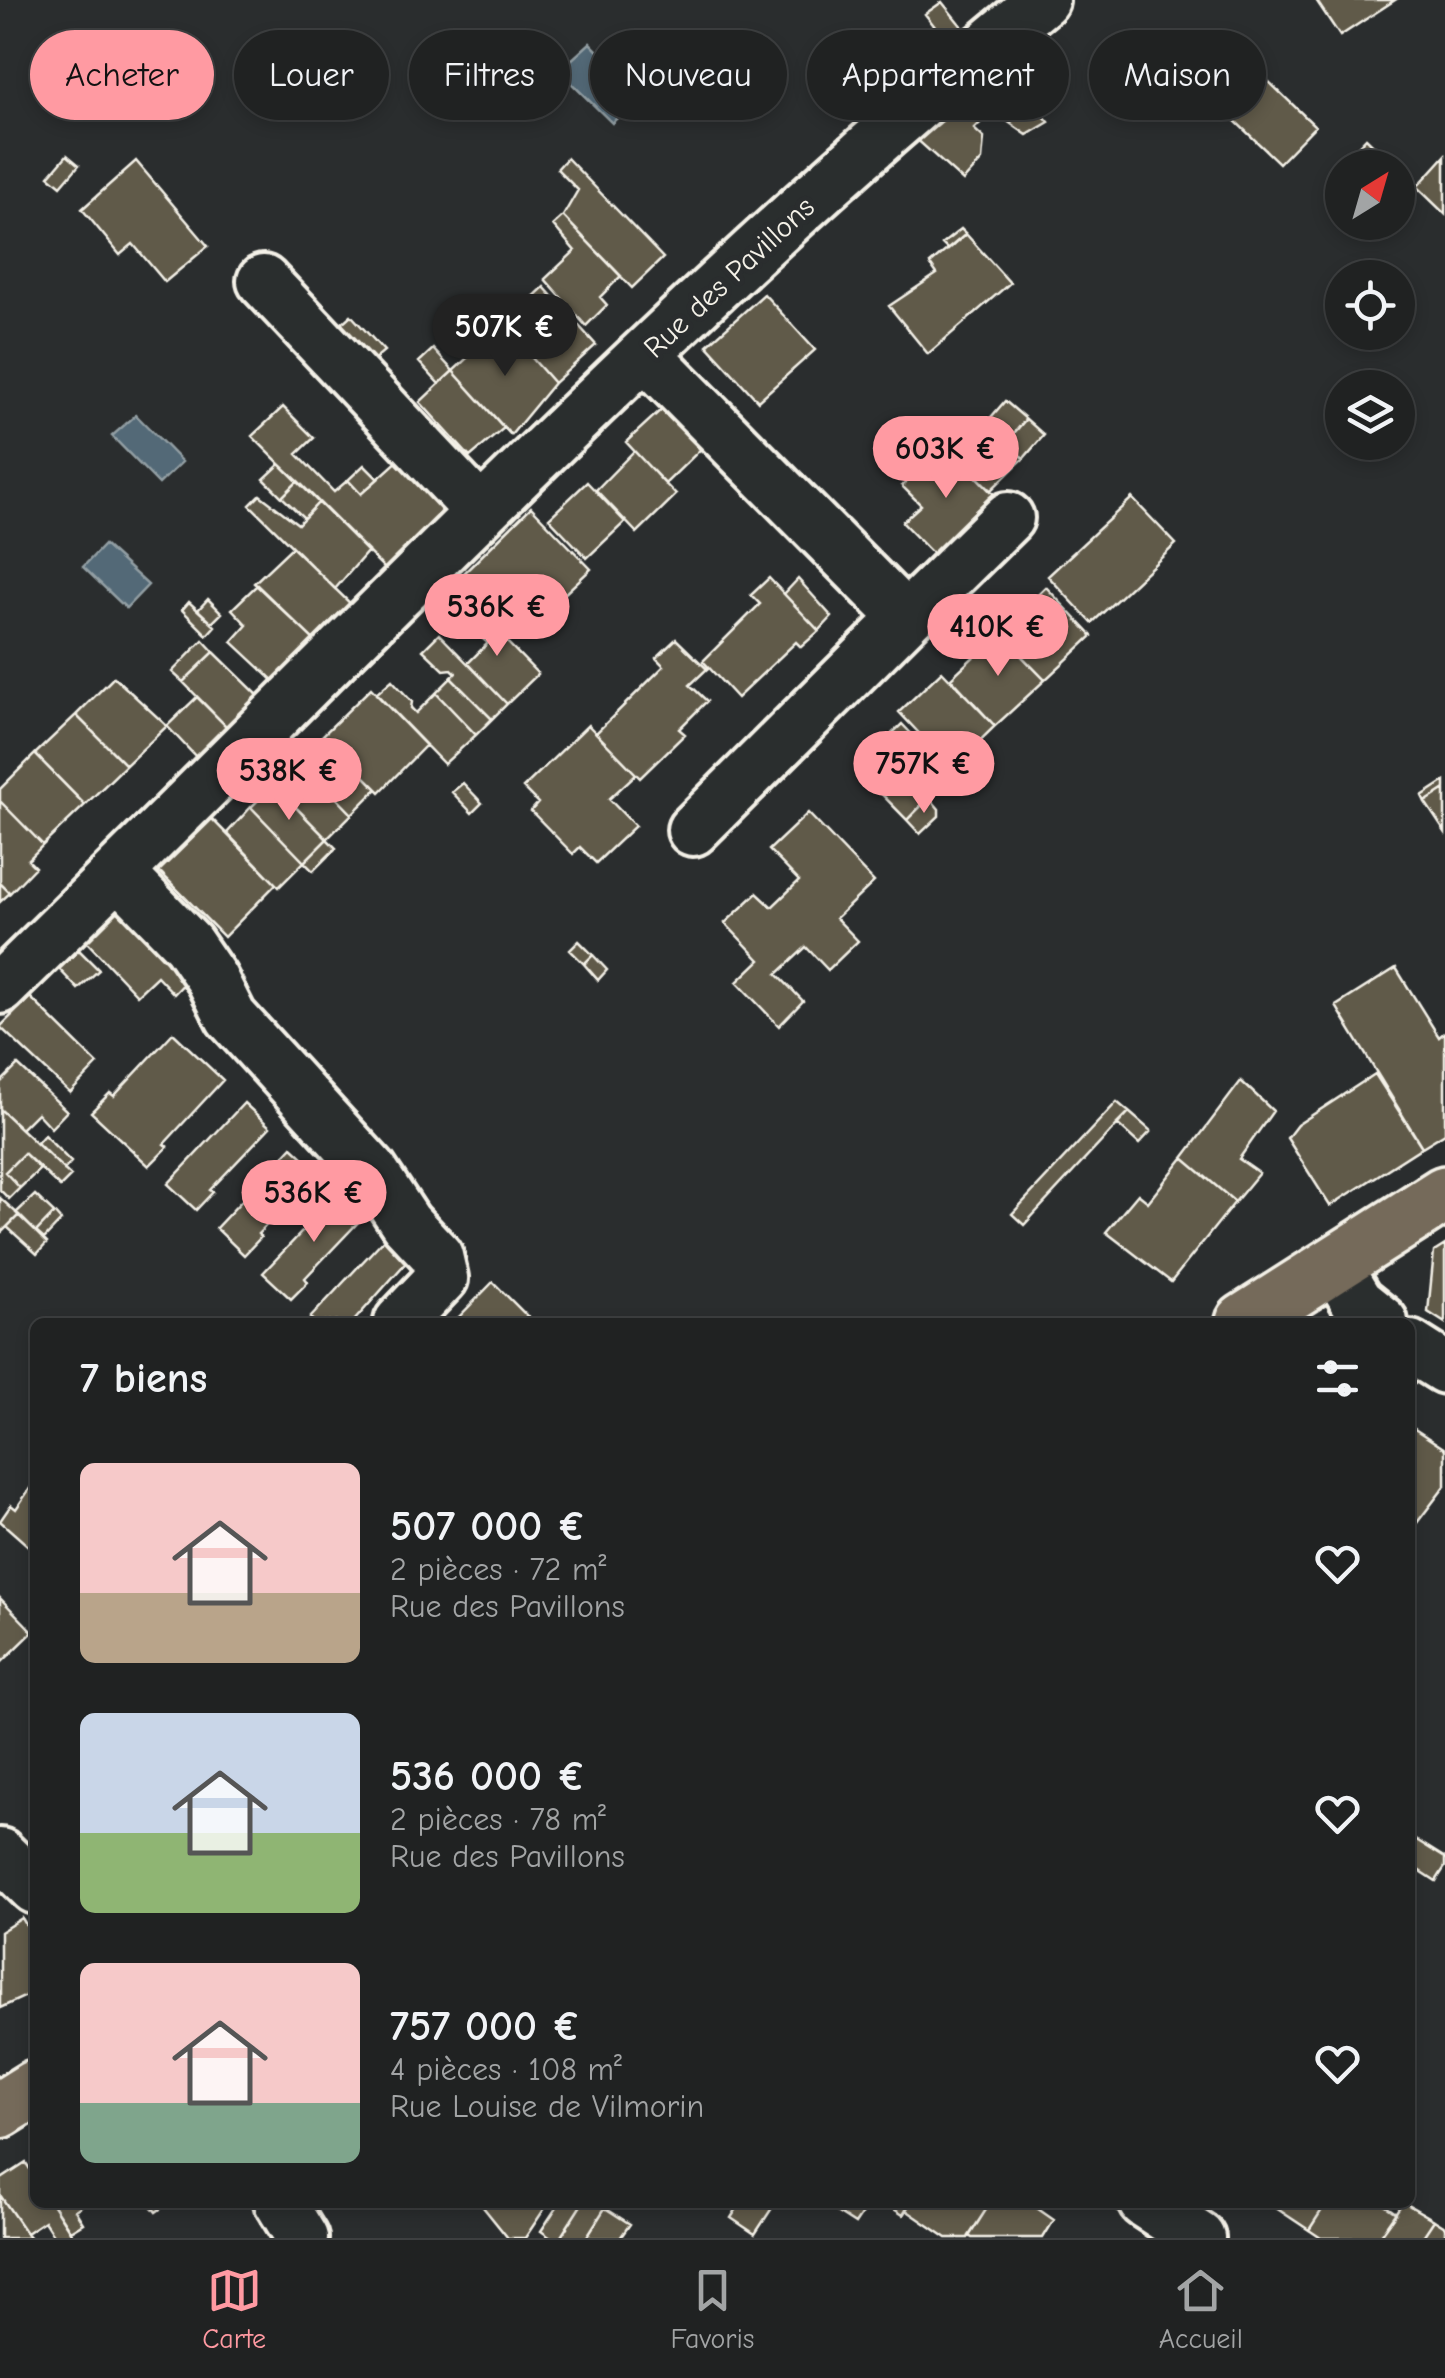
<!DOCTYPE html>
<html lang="fr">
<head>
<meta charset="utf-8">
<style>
  body { margin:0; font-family:"Comic Neue",sans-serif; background:#282a2a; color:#f1f3f6; height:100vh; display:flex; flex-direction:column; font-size:38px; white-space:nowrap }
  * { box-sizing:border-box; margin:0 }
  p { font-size:32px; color:#a2a4a5 }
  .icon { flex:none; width:55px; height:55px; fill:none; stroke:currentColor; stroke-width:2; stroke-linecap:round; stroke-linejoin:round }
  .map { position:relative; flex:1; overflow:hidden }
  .panel { position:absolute; left:30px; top:1318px; width:1385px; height:890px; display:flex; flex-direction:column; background:#202222; border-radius:15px; box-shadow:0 5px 15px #0003,0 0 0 2px #3d3f40 }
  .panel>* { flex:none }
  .banner { position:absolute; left:30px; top:30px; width:1385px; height:90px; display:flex; gap:20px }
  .needle { width:65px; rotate:37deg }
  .fabs { position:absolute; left:1325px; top:150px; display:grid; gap:20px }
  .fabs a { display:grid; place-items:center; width:90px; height:90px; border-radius:50%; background:#202222; box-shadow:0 5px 15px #0003,0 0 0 2px #3d3f40; font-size:50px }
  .price { position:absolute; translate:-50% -85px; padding:0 22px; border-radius:35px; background:#ff9aa2; color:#111; font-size:32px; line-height:65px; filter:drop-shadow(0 2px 5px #0008) }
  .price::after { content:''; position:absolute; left:50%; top:60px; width:30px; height:22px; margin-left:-15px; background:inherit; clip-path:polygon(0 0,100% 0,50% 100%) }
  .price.current { background:#222; color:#fff }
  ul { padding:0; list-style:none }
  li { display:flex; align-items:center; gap:30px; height:250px; padding:0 50px }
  li span { display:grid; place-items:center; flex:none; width:280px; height:200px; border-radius:15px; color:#555 }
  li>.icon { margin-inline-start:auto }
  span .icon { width:120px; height:120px; fill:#fffc; stroke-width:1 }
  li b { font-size:42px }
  h2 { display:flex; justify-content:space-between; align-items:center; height:120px; padding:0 50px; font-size:42px }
  .tag { padding:0 35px; border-radius:45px; background:#202222; box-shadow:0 5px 15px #0003,0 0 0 2px #3d3f40; font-size:35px; line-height:90px }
  .tag.current { background:#ff9aa2; color:#111 }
  .tabs { display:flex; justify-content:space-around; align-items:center; height:140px; border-top:2px solid #3d3f40; background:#202222; font-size:28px; color:#a2a4a5 }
  .tabs a { display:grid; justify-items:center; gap:5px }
  .tabs .current { color:#ff9aa2 }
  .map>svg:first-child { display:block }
  .water { fill:#526977; stroke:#939fa4; stroke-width:2.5 }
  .building { fill:#615a4a; stroke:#f4f1e8; stroke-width:2.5 }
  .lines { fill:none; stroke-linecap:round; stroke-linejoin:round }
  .minor-casing { stroke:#f4f1e8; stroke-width:58 }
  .major-casing { stroke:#f4f1e8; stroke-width:62 }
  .minor { stroke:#2a2d2e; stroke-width:50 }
  .major { stroke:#746a5a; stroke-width:55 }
  .labels { text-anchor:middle; stroke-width:10; stroke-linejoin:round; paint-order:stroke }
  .street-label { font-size:30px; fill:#f4f1e8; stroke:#2a2d2e }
</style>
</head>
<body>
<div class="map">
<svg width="1445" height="2238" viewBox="0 0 1445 2238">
  <rect width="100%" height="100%" fill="#2a2d2e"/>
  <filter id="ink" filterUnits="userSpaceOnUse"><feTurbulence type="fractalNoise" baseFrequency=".01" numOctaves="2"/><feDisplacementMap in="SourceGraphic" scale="20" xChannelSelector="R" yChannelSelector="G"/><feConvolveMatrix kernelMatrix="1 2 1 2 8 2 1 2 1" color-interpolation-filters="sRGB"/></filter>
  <g filter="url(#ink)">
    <path class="water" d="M590 43 641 95 612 123 559 71Z
      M136 415 182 462 159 484 112 436Z
      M104 545 148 585 126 608 83 567Z"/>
    <path class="building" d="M1316 0H1395L1340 36Z
      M942 2 963 28 947 42 925 14Z
      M1222 41 1241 59 1243 57 1315 126 1279 163 1188 76Z
      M525 53 551 81 535 96 509 69Z
      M1004 75 1032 102 1010 123 993 110 974 129 984 138 982 160 963 181 914 137 965 84 980 98Z
      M1032 102 1049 122 1027 135 1010 123Z
      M1366 138 1397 168H1347L1342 163Z
      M67 155 79 165 61 186 49 176Z
      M1445 156V214L1417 187Z
      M567 158 663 258 632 288 563 216 578 190 557 169Z
      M136 161 208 246 165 282 133 244 120 255 82 209Z
      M1398 168 1417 187 1398 209Z
      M563 216 621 276 600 297 607 305 586 326 545 279 575 251 553 225Z
      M961 229 966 234 948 250 942 244Z
      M966 234 1010 283 928 354 889 306 937 274 930 264Z
      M544 287 596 345 554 383 503 325Z
      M764 294 815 350 758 401 707 345Z
      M483 303 503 325 496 331 476 310Z
      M351 315 384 351 364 368 332 332Z
      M503 325 554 383 511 435 453 371Z
      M433 349 453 371 439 384 419 362Z
      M453 371 504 428 470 457 420 402Z
      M1005 401 1026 419 1004 445 980 430Z
      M283 407 314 438 297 454 334 492 348 480 361 494 401 458 449 514 388 572 252 436Z
      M664 407 702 448 665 484 626 442Z
      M1026 419 1044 435 1024 458 1004 445Z
      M991 436 1024 458 990 491 963 463Z
      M945 444 1000 500 982 517 977 513 964 525 969 530 939 560 902 522 921 505 902 486Z
      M634 451 676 495 637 533 596 490Z
      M280 464 298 481 282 497 264 479Z
      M364 465 378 479 361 494 348 480Z
      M298 481 319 502 304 518 282 497Z
      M587 482 625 522 587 558 549 518Z
      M260 495 298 524 319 502 368 551 335 589 250 505Z
      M1132 498 1176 544 1092 623 1048 576Z
      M531 507 591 569 558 600 535 576 487 621 452 585Z
      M292 547 354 607 317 643 254 583Z
      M769 578 819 631 801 647 796 642 737 698 703 661 760 604 751 595Z
      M798 579 832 617 819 631 784 594Z
      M257 585 317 643 276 683 232 642 247 625 232 609Z
      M1046 587 1092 636 1045 680 999 633Z
      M208 599 222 613 212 623 198 610Z
      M189 602 215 626 207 635 182 610Z
      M470 604 538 674 507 704 468 663 488 643 456 618Z
      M999 633 1045 680 995 726 951 678Z
      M439 634 507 704 492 719 451 678 456 673 452 669 444 670 423 650Z
      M676 639 707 669 690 685 707 701 679 729 685 734 640 778 596 733 664 666 656 658Z
      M203 640 214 652 183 682 172 672Z
      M214 652 261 698 229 729 183 682Z
      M942 671 995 726 952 768 899 712Z
      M114 677 167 726 126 765 76 715Z
      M451 678 492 719 476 735 436 693Z
      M392 680 412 702 411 708 416 713 436 693 476 735 444 764 376 694Z
      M371 688 426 745 380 792 323 735Z
      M197 697 229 729 198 759 167 726Z
      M76 715 126 765 85 805 35 754Z
      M902 724 952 776 907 820 856 768Z
      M588 725 636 774 609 799 635 826 596 863 580 847 573 854 531 811 538 803 523 788Z
      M323 735 377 789 352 814 299 759Z
      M35 754 85 805 43 845 0 801V789Z
      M299 759 352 814 327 839 274 785Z
      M1445 781V789L1425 802 1422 796Z
      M463 783 482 803 472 813 452 792Z
      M274 785 327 839 304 862 251 807Z
      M1445 789V832L1425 802Z
      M929 797 939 809V816L920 834 907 820Z
      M0 801 43 845 28 860 35 867 10 893 0 883Z
      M251 807 304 862 279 887 227 833Z
      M808 813 874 882 836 918 858 941 828 970 806 947 777 974 803 1001 779 1026 737 982 760 960 725 923 757 893 772 907 799 881 769 850Z
      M212 819 276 884 224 937 159 871Z
      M327 839 336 848 313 871 304 862Z
      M0 883 10 893 0 902Z
      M123 906 192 975 174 994 157 976 137 995 87 942Z
      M579 941 593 955 584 964 570 950Z
      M79 950 99 970 78 989 59 969Z
      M593 955 607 970 598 980 584 964Z
      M1396 968 1439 1037 1445 1032V1133L1422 1147 1336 1006Z
      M30 997 98 1064 70 1093 0 1027Z
      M173 1033 223 1080 164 1144 168 1147 149 1166 91 1112 110 1093 114 1096Z
      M18 1065 67 1111 51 1128 37 1113 21 1129 0 1109V1083Z
      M1375 1074 1422 1147 1330 1206 1287 1138 1297 1125Z
      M1241 1081 1273 1111 1239 1159 1259 1173 1235 1202 1183 1158Z
      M1117 1102 1129 1112 1024 1225 1012 1214Z
      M244 1103 270 1127 210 1190 213 1192 196 1210 168 1184Z
      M0 1109 71 1176 60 1187 24 1153 5 1172 20 1188 9 1199 0 1190Z
      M1129 1112 1151 1131 1139 1144 1117 1124Z
      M44 1135 71 1162 64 1170 37 1143Z
      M292 1147 318 1171 258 1234 261 1237 244 1255 216 1228Z
      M24 1153 40 1169 20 1188 5 1172Z
      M1183 1158 1235 1202 1171 1282 1106 1232 1138 1194 1148 1202Z
      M340 1192 365 1215 305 1278 308 1282 291 1299 263 1273Z
      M35 1195 54 1213 36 1232 16 1213Z
      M0 1198 19 1215 2 1232 0 1231Z
      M54 1213 61 1221 44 1239 36 1232Z
      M19 1215 47 1243 37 1254 7 1227Z
      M387 1236 410 1258 353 1322H315L310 1318Z
      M1445 1245V1323L1428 1312 1434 1252Z
      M493 1282 529 1318 525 1322H454Z
      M1410 1426 1445 1449V1486L1410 1532Z
      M35 1481V1552L0 1521 11 1505 16 1509Z
      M0 1598 33 1632 0 1664Z
      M1410 1836 1445 1858V1867L1436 1881 1410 1864Z
      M22 1918 35 1940V1992L0 2008V1932Z
      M26 2163 35 2177V2202H51L74 2238H55L44 2221 26 2233 0 2195V2180Z
      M0 2195 26 2233 30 2238H0Z
      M51 2202H87L75 2210 83 2223 70 2231Z
      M148 2202H170L156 2212Z
      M479 2202H549L525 2238H508Z
      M560 2202H583L560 2238H551L541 2231Z
      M583 2202H597L605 2208 586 2238H560Z
      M741 2202H776L755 2234 731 2218Z
      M845 2202H855L865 2209 855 2224 838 2213Z
      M883 2202H911L903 2215Z
      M911 2202H991L968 2238H947L906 2210Z
      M991 2202H1028L1054 2220 1043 2238H972L969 2236Z
      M1267 2202H1327L1309 2230Z
      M1327 2202H1380L1396 2213 1378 2238H1321L1309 2230Z
      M1403 2202 1434 2220 1422 2238H1378Z
      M605 2208 630 2224 620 2238H586Z
      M1434 2220 1445 2227V2238H1422Z"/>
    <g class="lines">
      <g class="minor-casing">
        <path id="minor" d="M263 281 481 512
          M645 354 906 618 693 830
          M906 618 1008 518
          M119 873 188 944 212 979 231 1017 371 1170 406 1223 437 1256 442 1278 400 1322
          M0 988C343 655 671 303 1043 0
          M1334 1264 1357 1302 1382 1322
          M1410 1346 1445 1368
          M0 1854 35 1888
          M280 2202 302 2238
          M1144 2202 1199 2238"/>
      </g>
      <g class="major-casing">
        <path id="major" d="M1244 1322 1445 1194
          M0 2110 35 2088"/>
      </g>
      <use href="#minor" class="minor"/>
      <use href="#major" class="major"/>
    </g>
  </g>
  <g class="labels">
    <g class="street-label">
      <text transform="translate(729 277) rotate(-43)" y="10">Rue des Pavillons</text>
    </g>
  </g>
</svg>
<div class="fabs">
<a><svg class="needle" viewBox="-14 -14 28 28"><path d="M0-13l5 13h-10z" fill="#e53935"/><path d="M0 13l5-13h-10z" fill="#a2a4a5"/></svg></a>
<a><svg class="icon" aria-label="locate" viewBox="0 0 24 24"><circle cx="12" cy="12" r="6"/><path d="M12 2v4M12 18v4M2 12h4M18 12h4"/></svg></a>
<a><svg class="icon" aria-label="layers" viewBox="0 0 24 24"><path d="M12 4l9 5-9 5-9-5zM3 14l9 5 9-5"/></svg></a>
</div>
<b class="price current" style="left:505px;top:379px">507K €</b>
<b class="price" style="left:946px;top:501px">603K €</b>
<b class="price" style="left:497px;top:659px">536K €</b>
<b class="price" style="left:998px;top:679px">410K €</b>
<b class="price" style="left:924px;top:816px">757K €</b>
<b class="price" style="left:289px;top:823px">538K €</b>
<b class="price" style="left:314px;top:1245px">536K €</b>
<div class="banner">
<a class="tag current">Acheter</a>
<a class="tag">Louer</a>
<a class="tag">Filtres</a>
<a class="tag">Nouveau</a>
<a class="tag">Appartement</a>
<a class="tag">Maison</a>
</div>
<section class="panel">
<h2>7 biens<svg class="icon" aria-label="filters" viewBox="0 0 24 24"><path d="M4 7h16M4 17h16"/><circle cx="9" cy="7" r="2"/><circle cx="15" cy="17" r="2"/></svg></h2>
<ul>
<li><span style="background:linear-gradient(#f6c9c9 65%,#b9a48a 0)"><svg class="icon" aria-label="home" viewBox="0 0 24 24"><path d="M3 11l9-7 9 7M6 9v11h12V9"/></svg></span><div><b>507 000 €</b><p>2 pièces · 72 m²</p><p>Rue des Pavillons</p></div><svg class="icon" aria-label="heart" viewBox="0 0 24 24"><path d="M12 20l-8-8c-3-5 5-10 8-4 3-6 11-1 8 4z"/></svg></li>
<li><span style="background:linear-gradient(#c9d6e8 60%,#8fb573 0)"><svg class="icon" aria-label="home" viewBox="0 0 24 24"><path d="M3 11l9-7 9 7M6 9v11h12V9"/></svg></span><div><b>536 000 €</b><p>2 pièces · 78 m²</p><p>Rue des Pavillons</p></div><svg class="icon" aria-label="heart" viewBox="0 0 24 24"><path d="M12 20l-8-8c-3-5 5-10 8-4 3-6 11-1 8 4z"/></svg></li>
<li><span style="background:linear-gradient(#f6c9c9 70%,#7fa58c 0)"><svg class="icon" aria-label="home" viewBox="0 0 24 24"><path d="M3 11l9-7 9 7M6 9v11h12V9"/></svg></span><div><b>757 000 €</b><p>4 pièces · 108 m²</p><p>Rue Louise de Vilmorin</p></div><svg class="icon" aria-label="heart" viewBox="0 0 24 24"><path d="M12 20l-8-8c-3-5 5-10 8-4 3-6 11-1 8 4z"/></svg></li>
</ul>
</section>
</div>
<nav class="tabs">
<a class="current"><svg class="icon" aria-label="map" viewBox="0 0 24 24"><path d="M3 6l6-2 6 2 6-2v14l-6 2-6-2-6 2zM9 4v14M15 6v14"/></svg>Carte</a>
<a><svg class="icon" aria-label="saved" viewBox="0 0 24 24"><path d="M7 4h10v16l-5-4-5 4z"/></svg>Favoris</a>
<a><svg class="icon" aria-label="home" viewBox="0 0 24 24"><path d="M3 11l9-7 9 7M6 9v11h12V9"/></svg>Accueil</a>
</nav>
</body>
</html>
